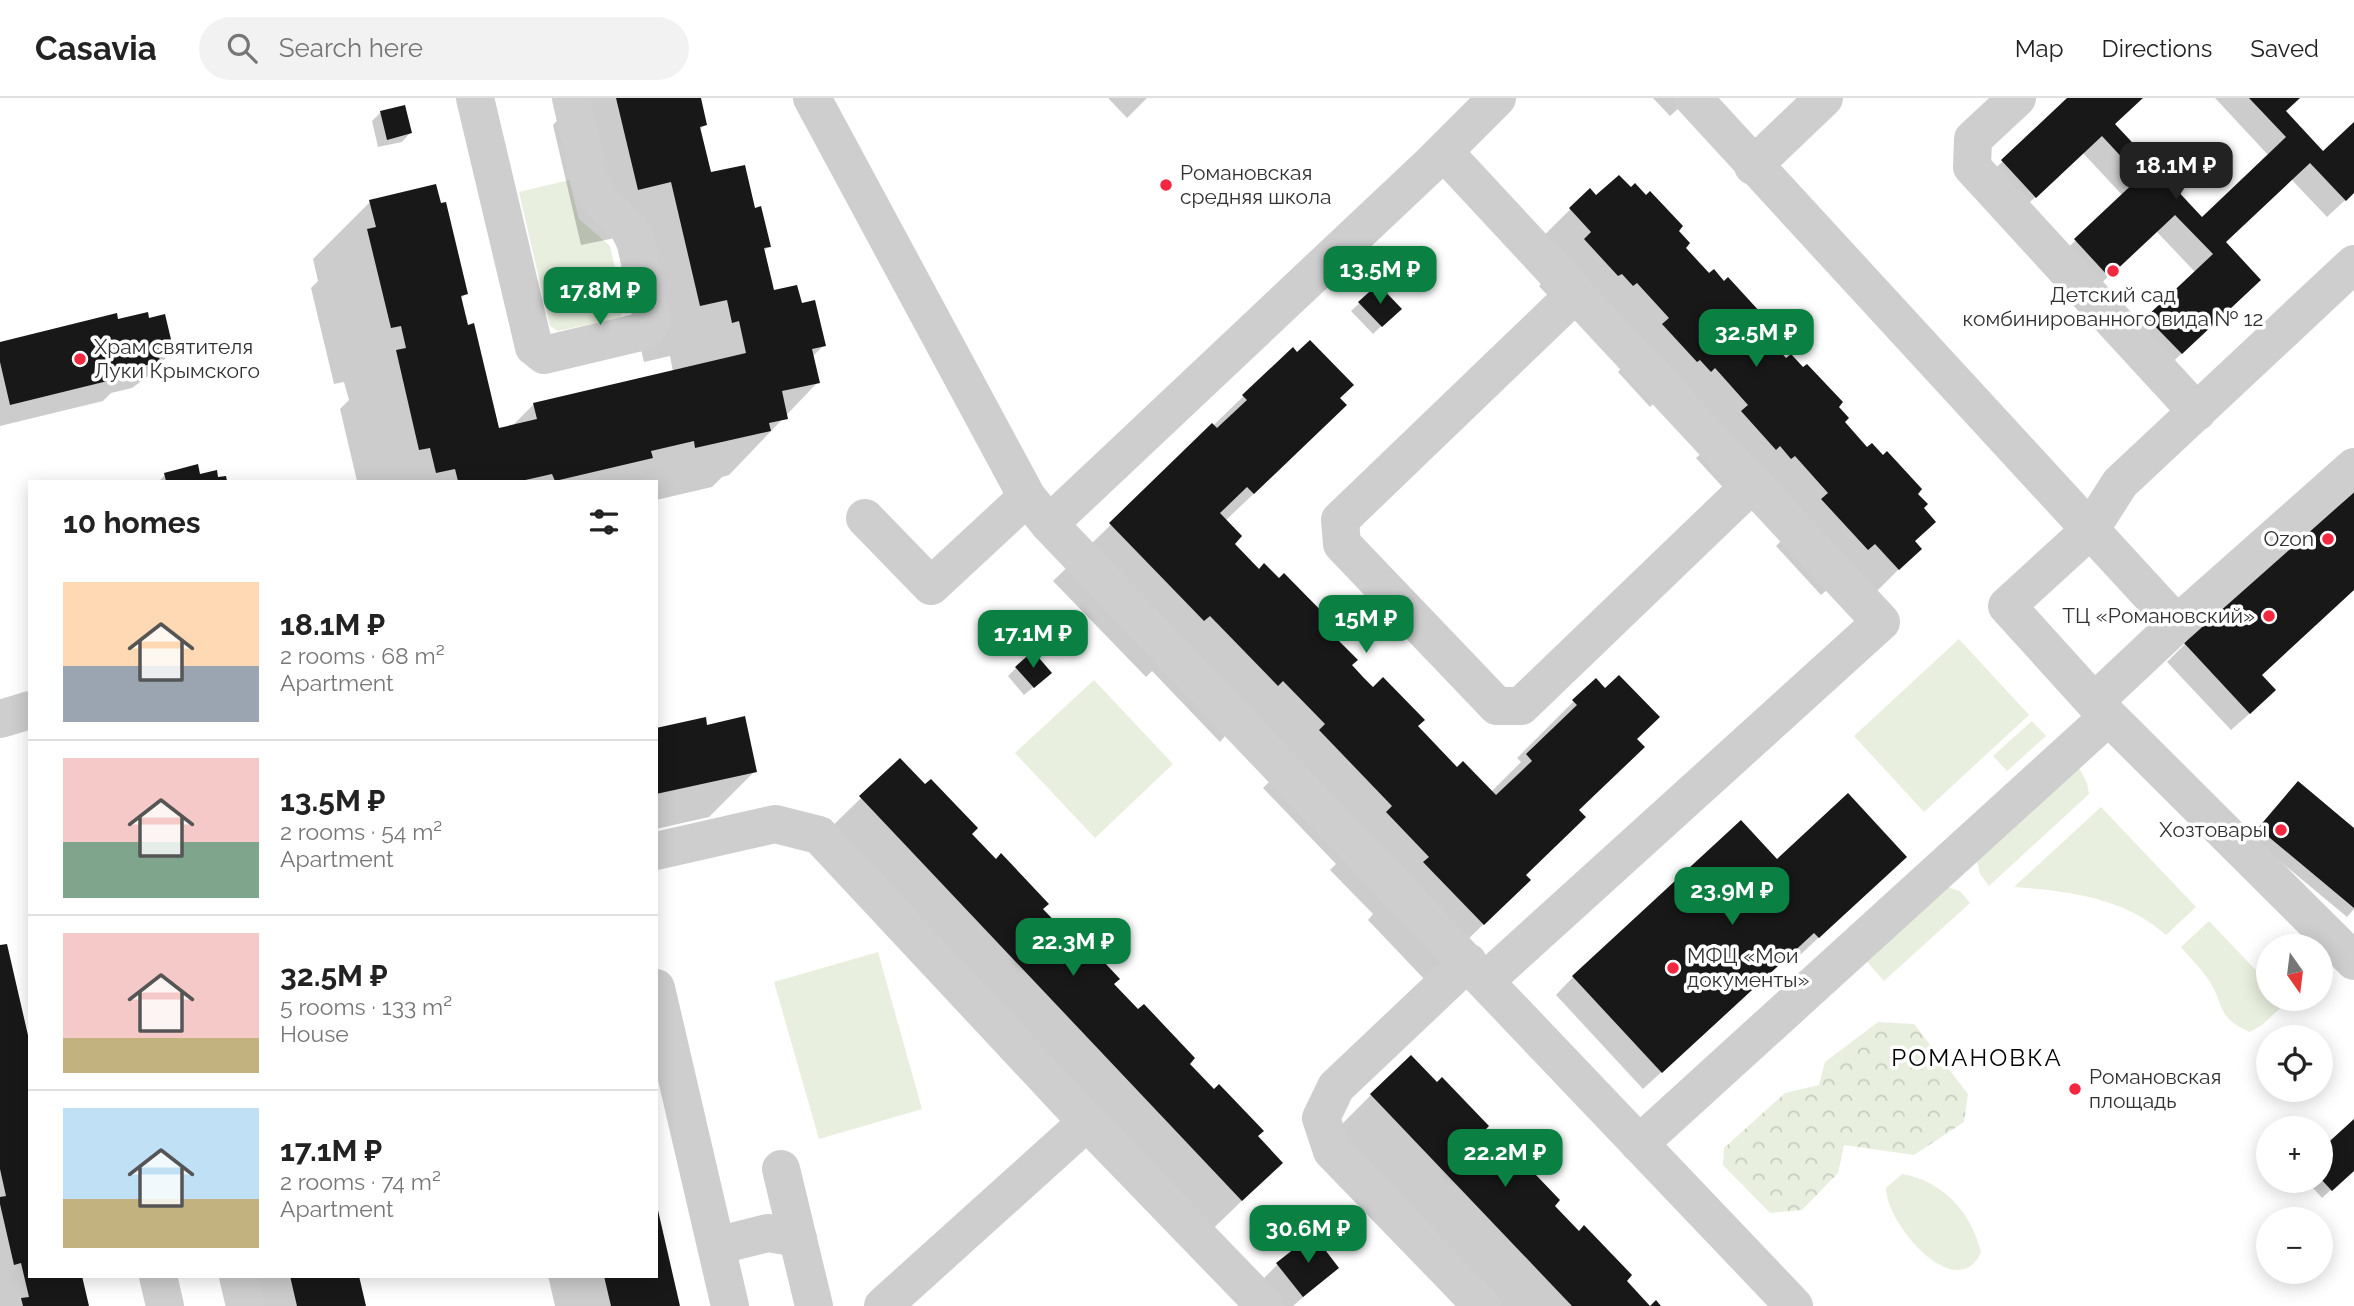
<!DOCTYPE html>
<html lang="en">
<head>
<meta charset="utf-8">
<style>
  body { margin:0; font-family:Raleway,sans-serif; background:#f2f2f2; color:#222; height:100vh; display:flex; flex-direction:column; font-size:26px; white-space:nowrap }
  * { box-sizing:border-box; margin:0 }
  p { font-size:23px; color:#767676 }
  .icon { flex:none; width:38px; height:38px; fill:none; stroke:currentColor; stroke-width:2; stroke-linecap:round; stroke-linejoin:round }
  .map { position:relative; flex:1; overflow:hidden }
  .panel { position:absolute; left:28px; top:382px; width:630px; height:798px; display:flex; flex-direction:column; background:#fff; border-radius:0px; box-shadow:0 4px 18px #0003 }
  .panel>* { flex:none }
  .needle { width:46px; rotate:166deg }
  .controls { position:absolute; left:2256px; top:836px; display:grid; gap:14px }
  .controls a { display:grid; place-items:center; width:77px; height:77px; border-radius:50%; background:#fff; box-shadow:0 4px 18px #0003; font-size:35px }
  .price { position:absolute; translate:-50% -60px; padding:0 16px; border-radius:14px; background:#0b8043; color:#fff; font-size:23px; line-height:46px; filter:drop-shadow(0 2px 4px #0008) }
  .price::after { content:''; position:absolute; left:50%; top:42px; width:21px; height:16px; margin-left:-10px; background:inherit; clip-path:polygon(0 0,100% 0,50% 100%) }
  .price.current { background:#222; color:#fff }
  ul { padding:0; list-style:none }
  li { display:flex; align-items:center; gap:21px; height:175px; padding:0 35px }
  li+li { border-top:2px solid #e0e0e0 }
  li span { display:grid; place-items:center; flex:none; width:196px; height:140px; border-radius:0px; color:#555 }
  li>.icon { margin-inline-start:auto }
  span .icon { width:84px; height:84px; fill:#fffc; stroke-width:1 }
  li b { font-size:30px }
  h2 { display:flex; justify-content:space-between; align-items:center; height:84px; padding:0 35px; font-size:30px }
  header { display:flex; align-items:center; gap:42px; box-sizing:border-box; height:98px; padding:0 35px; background:#fff; border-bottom:2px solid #e0e0e0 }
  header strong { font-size:33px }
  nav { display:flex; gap:38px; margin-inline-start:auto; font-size:24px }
  .search { width:490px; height:63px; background:#f2f2f2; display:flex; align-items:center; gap:18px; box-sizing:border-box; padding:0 24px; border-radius:38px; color:#767676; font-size:26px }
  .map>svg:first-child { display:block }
  .green { fill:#e8efde }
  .forest { fill:url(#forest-crowns) }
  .shadow { fill:#0003 }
  .building { fill:#181818 }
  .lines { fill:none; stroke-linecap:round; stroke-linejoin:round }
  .minor { stroke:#cecece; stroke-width:38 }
  .poi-dot { fill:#f42740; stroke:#fff; stroke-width:2.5 }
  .labels { text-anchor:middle; stroke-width:7; stroke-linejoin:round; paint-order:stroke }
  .poi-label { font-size:21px; fill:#313131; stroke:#fff; text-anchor:start }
  .quarter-label { font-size:24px; letter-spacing:2px; fill:#000; stroke:#fff }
</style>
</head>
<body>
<header>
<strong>Casavia</strong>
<div class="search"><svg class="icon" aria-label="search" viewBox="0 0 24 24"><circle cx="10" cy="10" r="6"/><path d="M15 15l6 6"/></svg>Search here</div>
<nav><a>Map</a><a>Directions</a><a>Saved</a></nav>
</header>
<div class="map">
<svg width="2354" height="1208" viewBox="0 0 2354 1208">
  <defs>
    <pattern id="forest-crowns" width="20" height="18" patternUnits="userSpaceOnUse" patternTransform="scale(1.75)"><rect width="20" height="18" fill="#e8efde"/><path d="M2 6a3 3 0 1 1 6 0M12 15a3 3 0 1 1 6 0" fill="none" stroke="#c7cdbf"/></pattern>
  </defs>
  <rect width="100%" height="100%" fill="#fff"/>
  <path class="green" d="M569 82 579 121 610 148 624 210 620 220 558 233 550 228 519 94Z
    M1959 541 2029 617 1924 714 1854 638Z
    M1094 582 1173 666 1095 740 1015 655Z
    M2032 623 2046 638 2007 673 1993 658Z
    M2078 668 2087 685 2089 696 1989 788 1980 776 1975 755Z
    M2101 709 2196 809 2166 837C2123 799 2069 793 2014 789Z
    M1940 787 1960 793 1970 805 1884 883 1862 858Z
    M2209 823 2268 885V901H2284L2287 904 2262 927 2250 934C2217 920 2225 909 2210 884 2202 871 2190 860 2181 849Z
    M878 854 922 1011 819 1041 774 884Z
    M1902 1076C1943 1083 1971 1114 1981 1154 1958 1208 1886 1127 1886 1090Z"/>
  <path class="forest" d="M1878 924 1914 926 1968 996 1964 1024 1914 1057 1844 1047 1838 1075 1802 1112 1770 1115 1723 1067 1724 1050 1785 995 1819 987 1825 964Z"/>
  <path class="shadow" d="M579 0H699L705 27 699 32 710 77 753 112 769 148 763 154 773 195 800 207 824 247 812 259 818 284 729 377 722 379 712 389 656 402V383H357L340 311 349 302 344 284 334 286 311 190 318 183 313 161 370 104 466 196 460 201 497 332 511 329 534 306 673 274 670 258 644 264 615 140 581 147 553 27Z
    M1108 0H1147L1127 20Z
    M1653 0H1690L1670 18Z
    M2070 0H2142L2113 27 2202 121 2269 58 2215 0H2299L2284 14 2323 55 2354 26V94L2327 119 2291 81 2224 145 2241 200 2163 273 2130 238 2196 175 2156 133 2091 195 2057 160 2123 98 2083 55 2017 116 1984 81Z
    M381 14 410 35 402 44 378 49 372 23Z
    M1590 92 1596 99 1676 133 1684 150 1755 219 1762 236 1786 262 1836 309 1843 324 1867 351 1916 396 1921 410 1914 444 1919 451 1873 497 1828 491 1821 497 1776 448 1783 441 1748 402 1729 396 1696 360 1703 354 1653 306 1650 309 1618 274 1624 267 1575 220 1571 223 1539 188 1546 181 1524 157Z
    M1378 188 1399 211 1373 236 1351 213Z
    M148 222 172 254 146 280 132 290 111 295 103 303 0 328V245Z
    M1292 251 1338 300 1287 364 1225 423 1232 446 1331 537 1350 567 1373 591 1416 628 1457 671 1491 694 1521 664 1517 660 1574 603 1642 649 1578 713 1525 778 1528 782 1426 883 1368 822 1373 816 1330 772 1336 766 1263 690 1269 684 1225 638 1220 644 1152 573 1146 579 1053 483Z
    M165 377 224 380 225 383H159Z
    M2354 491 2260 578 2256 610 2231 632 2167 564 2185 546Z
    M1016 570 1041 583 1024 597 1008 578Z
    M656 632 755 673 709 719 656 731Z
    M900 662 1281 1065 1195 1148 814 746Z
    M2290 694 2354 730V811L2347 819 2251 739Z
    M1777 763 1887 776 1800 857 1795 852 1643 991 1556 897 1573 879Z
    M0 849 30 1178H80L87 1208H0Z
    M1371 997 1481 1033 1648 1208H1483L1325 1043Z
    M2354 1023V1071L2322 1100 2307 1083H2320V1054Z
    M656 1111 679 1208H555L548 1178H656Z
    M1278 1166 1337 1170 1293 1208H1279L1260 1184Z
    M233 1178H357L364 1208H240Z"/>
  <path class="building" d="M616 0H701L707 27 700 29 711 74 745 67 755 110 761 108 771 149 764 150 774 192 797 187 802 205 815 202 826 248 812 251 820 285 782 293 788 321 769 325 771 333 695 350 694 343 651 353 653 360 555 383 552 376 521 383H458L455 371 436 375 430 350 419 352 396 252 406 250 401 228 391 230 367 131 376 129 369 102 436 86 441 105 446 104 468 196 461 198 468 227 474 225 499 330 537 321 533 305 746 255 739 223 732 225 727 202 700 208 671 84 638 92Z
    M2067 0H2143L2115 26 2202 119 2286 39 2249 0H2300L2286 13 2323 53 2354 24V95L2346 103 2310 65 2226 144 2261 182 2182 256 2146 219 2213 156 2175 117 2109 179 2074 141 2140 79 2102 38 2036 100 2001 62Z
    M405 7 412 35 387 42 380 13Z
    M1619 77 1631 89 1635 85 1646 97 1650 93 1683 128 1679 133 1690 145 1686 150 1709 175 1714 171 1724 183 1728 179 1761 215 1757 219 1769 232 1764 235 1786 260 1791 256 1803 269 1807 266 1843 304 1839 309 1849 320 1845 324 1867 349 1872 345 1883 357 1887 353 1922 391 1918 396 1928 406 1924 410 1936 424 1915 443 1922 451 1899 472 1875 446 1868 452 1821 401 1828 395 1795 358 1791 361 1780 348 1776 352 1741 313 1748 307 1715 270 1711 274 1700 262 1697 264 1662 226 1669 220 1637 185 1633 188 1622 176 1618 178 1584 141 1591 134 1569 110 1590 90 1596 97Z
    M1378 186 1402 211 1382 229 1358 204Z
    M148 214 149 220 165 216 174 254 159 258 160 264 130 271 132 277 10 307 0 264V244L117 215 118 221Z
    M1310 242 1354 287 1340 300 1347 307 1254 396 1247 389 1220 415 1242 438 1235 446 1259 471 1264 465 1279 480 1284 475 1339 531 1333 537 1358 562 1352 567 1363 579 1373 589 1383 579 1425 622 1418 628 1457 669 1463 663 1496 697 1532 663 1526 656 1577 607 1572 602 1596 580 1605 590 1619 577 1660 619 1637 641 1645 649 1579 712 1586 719 1526 777 1531 782 1484 827 1423 764 1429 759 1386 714 1392 708 1319 632 1325 626 1283 583 1278 588 1210 518 1204 523 1109 425 1212 325 1217 330 1247 302 1242 297 1293 249 1297 254Z
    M198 366 200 376 217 372 218 379 226 378 227 383H166L164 375Z
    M2354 387V492L2262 577 2276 592 2250 616 2184 545Z
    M1033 553 1052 575 1034 590 1015 569Z
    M745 618 757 674 656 696V630L706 619 707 627Z
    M900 660 925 686 931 681 978 730 972 736 996 761 1001 755 1049 806 1043 811 1067 836 1072 830 1120 881 1114 886 1138 911 1144 906 1195 960 1190 966 1214 991 1219 986 1264 1033 1258 1038 1283 1065 1242 1103 859 698Z
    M2298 683 2354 730V810L2258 730Z
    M1848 695 1907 759 1819 840 1814 835 1662 975 1572 878 1741 722 1777 761Z
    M7 846 30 946V1178H82L89 1208H23L21 1200 29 1199 21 1165 14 1167 0 1106V1099L6 1098 0 1071V847Z
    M1411 957 1437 984 1442 979 1489 1028 1484 1033 1507 1058 1513 1053 1560 1102 1555 1108 1579 1133 1584 1127 1632 1177 1627 1183 1650 1208 1656 1202 1661 1208H1572L1370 996Z
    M2354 1021V1073L2332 1093 2320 1080V1052Z
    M657 1108 680 1208H611L604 1178H656Z
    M1313 1136 1339 1170 1303 1199 1276 1165Z
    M290 1178H359L366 1208H297Z"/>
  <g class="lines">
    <path class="minor" d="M475 0 534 249 544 257 645 233 652 222 636 145 628 129 601 104 591 88 571 0
      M812 0 1027 399 1049 426 1794 1208
      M1693 0 2177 526 2094 604 2354 863
      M2017 0 1973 41 1972 69 2197 314
      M1444 54 1881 524 1485 883
      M1753 68 1824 0
      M1575 196 1340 422 1342 446 1497 608H1521L1752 386
      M865 420 931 488 1027 399
      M1049 426 1432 65 1497 0
      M2177 526 2354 369
      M2094 604 2007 508 2090 432 2120 385 2354 166
      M0 621 30 612
      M656 753 775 726 819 737 1087 1024 1265 1208
      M1468 864 1336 989 1321 1020 1332 1053 1482 1208
      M656 890 730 1208
      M1639 1046 2108 619
      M781 1071 814 1208
      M716 1148 768 1135 798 1140
      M158 1178 165 1208
      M238 1178 245 1208
      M883 1208 1087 1024"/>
  </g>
  <g class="poi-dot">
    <circle cx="1166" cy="87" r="7"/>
    <circle cx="2113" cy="173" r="7"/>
    <circle cx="80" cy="261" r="7"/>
    <circle cx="2328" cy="441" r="7"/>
    <circle cx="2269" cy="518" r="7"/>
    <circle cx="2281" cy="732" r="7"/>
    <circle cx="1673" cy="870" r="7"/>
    <circle cx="2075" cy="991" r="7"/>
  </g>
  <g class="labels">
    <g class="poi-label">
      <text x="1180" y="82">Романовская<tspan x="1180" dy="24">средняя школа</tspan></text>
      <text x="2113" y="204" text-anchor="middle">Детский сад<tspan x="2113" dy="24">комбинированного вида № 12</tspan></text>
      <text x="94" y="256">Храм святителя<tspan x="94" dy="24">Луки Крымского</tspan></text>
      <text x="2314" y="448" text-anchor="end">Ozon</text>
      <text x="2255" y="525" text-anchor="end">ТЦ «Романовский»</text>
      <text x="2267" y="739" text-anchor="end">Хозтовары</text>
      <text x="1687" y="865">МФЦ «Мои<tspan x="1687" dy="24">документы»</tspan></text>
      <text x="2089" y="986">Романовская<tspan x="2089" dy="24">площадь</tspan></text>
    </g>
    <g class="quarter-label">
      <text x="1977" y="968">РОМАНОВКА</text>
    </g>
  </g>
</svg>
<div class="controls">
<a><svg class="needle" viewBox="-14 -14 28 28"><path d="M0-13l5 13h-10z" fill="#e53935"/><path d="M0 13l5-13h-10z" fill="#767676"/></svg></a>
<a><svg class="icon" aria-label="locate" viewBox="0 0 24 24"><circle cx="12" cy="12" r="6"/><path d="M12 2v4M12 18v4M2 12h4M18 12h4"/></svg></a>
<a>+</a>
<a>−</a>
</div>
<b class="price current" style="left:2176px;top:104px">18.1M ₽</b>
<b class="price" style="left:1380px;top:208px">13.5M ₽</b>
<b class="price" style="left:600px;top:229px">17.8M ₽</b>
<b class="price" style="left:1756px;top:271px">32.5M ₽</b>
<b class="price" style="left:1366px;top:557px">15M ₽</b>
<b class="price" style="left:1033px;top:572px">17.1M ₽</b>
<b class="price" style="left:1732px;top:829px">23.9M ₽</b>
<b class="price" style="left:1073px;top:880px">22.3M ₽</b>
<b class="price" style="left:1505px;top:1091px">22.2M ₽</b>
<b class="price" style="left:1308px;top:1167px">30.6M ₽</b>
<section class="panel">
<h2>10 homes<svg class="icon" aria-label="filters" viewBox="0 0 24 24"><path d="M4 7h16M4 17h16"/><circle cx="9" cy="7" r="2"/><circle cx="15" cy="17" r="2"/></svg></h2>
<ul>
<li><span style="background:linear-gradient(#ffd9b3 60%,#9aa5b1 0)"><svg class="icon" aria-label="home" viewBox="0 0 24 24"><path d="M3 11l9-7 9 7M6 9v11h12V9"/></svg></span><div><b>18.1M ₽</b><p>2 rooms · 68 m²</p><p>Apartment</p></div></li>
<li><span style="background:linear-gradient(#f6c9c9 60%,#7fa58c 0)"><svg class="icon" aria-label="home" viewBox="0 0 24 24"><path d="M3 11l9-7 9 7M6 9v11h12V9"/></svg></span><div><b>13.5M ₽</b><p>2 rooms · 54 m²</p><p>Apartment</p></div></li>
<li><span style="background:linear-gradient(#f6c9c9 75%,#c2b280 0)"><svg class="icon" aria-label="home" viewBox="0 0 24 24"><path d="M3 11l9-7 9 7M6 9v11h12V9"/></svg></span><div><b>32.5M ₽</b><p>5 rooms · 133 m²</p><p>House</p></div></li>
<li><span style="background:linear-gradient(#bfe0f5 65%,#c2b280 0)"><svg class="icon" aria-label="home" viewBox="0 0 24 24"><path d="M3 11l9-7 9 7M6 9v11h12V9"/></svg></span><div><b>17.1M ₽</b><p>2 rooms · 74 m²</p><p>Apartment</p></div></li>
</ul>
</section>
</div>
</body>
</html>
